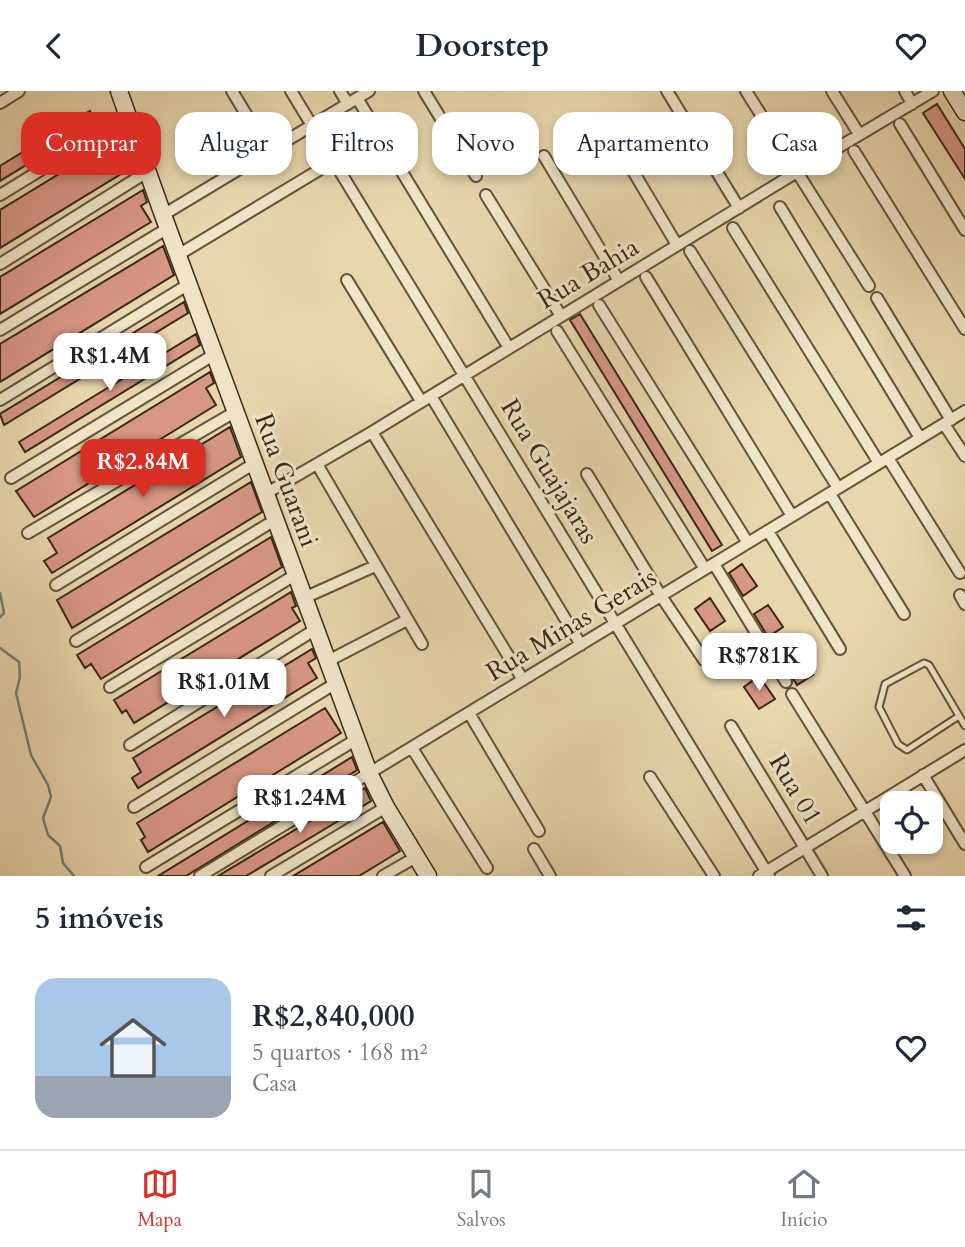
<!DOCTYPE html>
<html lang="pt">
<head>
<meta charset="utf-8">
<style>
  body { margin:0; font-family:Cardo,serif; background:#f2f2f3; color:#1f2937; height:100vh; display:flex; flex-direction:column; font-size:26px; white-space:nowrap }
  * { box-sizing:border-box; margin:0 }
  p { font-size:23px; color:#747a83 }
  .icon { flex:none; width:38px; height:38px; fill:none; stroke:currentColor; stroke-width:2; stroke-linecap:round; stroke-linejoin:round }
  .map { position:relative; height:785px; overflow:hidden }
  .drawer { display:flex; flex-direction:column; background:#fff; flex:1 }
  .drawer>* { flex:none }
  .banner { position:absolute; left:21px; top:21px; width:924px; height:63px; display:flex; gap:14px }
  .tools { position:absolute; left:880px; top:700px; display:grid; gap:14px }
  .tools a { display:grid; place-items:center; width:63px; height:63px; border-radius:14px; background:#fff; box-shadow:0 4px 10px #0003; font-size:35px }
  .price { position:absolute; translate:-50% -60px; padding:0 16px; border-radius:14px; background:#fff; color:#222; font-size:23px; line-height:46px; filter:drop-shadow(0 2px 4px #0008) }
  .price::after { content:''; position:absolute; left:50%; top:42px; width:21px; height:16px; margin-left:-10px; background:inherit; clip-path:polygon(0 0,100% 0,50% 100%) }
  .price.on { background:#d93025; color:#fff }
  ul { padding:0; list-style:none }
  li { display:flex; align-items:center; gap:21px; height:175px; padding:0 35px }
  li+li { border-top:2px solid #e0e1e3 }
  li span { display:grid; place-items:center; flex:none; width:196px; height:140px; border-radius:21px; color:#555 }
  li>.icon { margin-inline-start:auto }
  span .icon { width:84px; height:84px; fill:#fffc; stroke-width:1 }
  li b { font-size:30px }
  h2 { display:flex; justify-content:space-between; align-items:center; height:84px; padding:0 35px; font-size:30px }
  .tag { padding:0 24px; border-radius:21px; background:#fff; box-shadow:0 4px 10px #0003; font-size:24px; line-height:63px }
  .tag.on { background:#d93025; color:#fff }
  header { display:flex; justify-content:space-between; align-items:center; height:91px; padding:0 35px; background:#fff; font-size:32px; font-weight:700 }
  .dock { display:flex; justify-content:space-around; align-items:center; height:98px; border-top:2px solid #e0e1e3; background:#fff; font-size:19px; color:#747a83 }
  .dock a { display:grid; justify-items:center; gap:4px }
  .dock .on { color:#d93025 }
  .map>svg:first-child { display:block }
  .lines { fill:none; stroke-linecap:round; stroke-linejoin:round }
  .stream { stroke:#727e73; stroke-width:2.5 }
  .building { fill:#d89785; stroke:#382914; stroke-width:2 }
  .lane-casing { stroke:#64543a; stroke-width:9 }
  .street-casing { stroke:#64543a; stroke-width:14 }
  .secondary-casing { stroke:#382914; stroke-width:19 }
  .lane { stroke:#f0e4c9; stroke-width:5 }
  .street { stroke:#f0e4c9; stroke-width:10 }
  .secondary { stroke:#f0e4c9; stroke-width:16 }
  .labels { text-anchor:middle; stroke-width:6; stroke-linejoin:round; paint-order:stroke }
  .street-label { font-size:26px; fill:#382914; stroke:#f0e4c9 }
</style>
</head>
<body>
<header><svg class="icon" aria-label="back" viewBox="0 0 24 24"><path d="M15 5l-7 7 7 7"/></svg>Doorstep<svg class="icon" aria-label="heart" viewBox="0 0 24 24"><path d="M12 20l-8-8c-3-5 5-10 8-4 3-6 11-1 8 4z"/></svg></header>
<div class="map">
<svg width="965" height="785" viewBox="0 0 965 785">
  <rect width="100%" height="100%" fill="#e8d6ac"/>
  <filter id="stains"><feTurbulence type="fractalNoise" baseFrequency=".00286" numOctaves="4"/><feColorMatrix values="0 0 0 0 .2 0 0 0 0 .09 0 0 0 0 .02 0 0 0 .5 -.17"/></filter>
  <radialGradient id="worn" r=".72"><stop offset=".6" stop-color="#630" stop-opacity="0"/><stop offset="1" stop-color="#630" stop-opacity=".3"/></radialGradient>
  <g class="lines">
    <path class="stream" d="M0 502 4 522 0 526
      M0 557 19 571 20 586 16 602 31 664 48 694 51 706 43 727 48 744 60 755 63 772 74 785"/>
  </g>
  <path class="building" d="M937 13 965 58V88L923 22Z
    M90 20 96 30 93 33 0 90V75Z
    M123 44 134 75 0 157V119Z
    M143 99 147 111 141 115 151 131 0 223V186Z
    M163 155 174 184 0 291V253Z
    M184 211 188 222 4 334 0 323Z
    M580 223 722 454 712 460 570 229Z
    M196 243 200 254 25 361 19 351Z
    M210 281 214 292 206 297 216 314 34 426 16 400Z
    M230 336 241 366 52 482 44 470 57 462 48 447Z
    M251 391 262 421 72 537 57 509Z
    M271 446 282 476 101 588 91 573 85 577 77 564Z
    M742 473 757 495 743 505 729 482Z
    M291 501 296 515 292 517 300 530 134 632 126 619 122 622 114 609Z
    M710 507 725 530 710 540 695 518Z
    M768 514 783 536 768 546 754 523Z
    M733 544 748 566 733 577 717 554Z
    M312 558 316 567 308 572 317 587 138 697 132 687 141 681 133 667Z
    M798 561 813 584 797 594 783 571Z
    M759 585 775 608 759 618 744 596Z
    M325 617 341 642 148 761 141 749 145 746 137 732Z
    M352 666 357 679 277 729 186 785H158Z
    M365 697 371 710 315 744 246 785H218Z
    M383 731 400 760 374 776 359 785H293Z"/>
  <g class="lines">
    <g class="lane-casing">
      <path id="lane" d="M959 625 907 659 898 653 879 616 885 593 924 572 929 574 965 635"/>
    </g>
    <g class="street-casing">
      <path id="street" d="M232 0 269 61
        M291 0 769 785
        M340 0 348 13
        M424 0 476 85
        M667 0 739 117
        M746 0 869 195
        M832 0 859 43
        M905 0 912 13
        M357 7 509 257
        M0 12 19 0
        M605 33 677 154
        M900 33 965 139
        M854 60 965 238
        M544 65 619 190
        M0 104 127 26
        M486 104 561 225
        M780 116 920 347
        M163 124 369 0
        M733 137 879 372
        M690 160 838 397
        M178 164 334 70
        M0 173 147 81
        M646 186 792 425
        M347 189 421 310
        M877 207 951 329
        M599 214 748 452
        M0 239 168 137
        M557 240 705 478
        M431 305 581 554
        M0 309 189 193
        M944 333 965 365
        M372 341 523 589
        M888 367 960 482
        M317 373 422 553
        M587 383 661 505 704 569
        M11 387 215 263
        M265 403 372 341 797 81 933 0
        M830 403 904 523
        M768 440 840 558
        M28 442 233 322H236
        M714 473 786 591
        M56 494 255 372
        M960 504 965 513
        M304 507 375 475
        M76 550 275 429
        M328 570 407 529
        M110 596 295 484
        M792 603 905 785
        M469 622 539 740
        M731 635 822 785
        M130 654 316 538
        M412 657 487 777
        M923 684 965 753
        M650 686 714 785
        M134 716 336 592
        M534 758 550 785
        M146 776 357 648
        M200 785 965 320
        M271 785 386 716
        M383 785 416 766
        M759 785 965 659"/>
    </g>
    <g class="secondary-casing">
      <path id="secondary" d="M119 0 163 124 369 682 386 716 428 785
        M952 0 965 21"/>
    </g>
    <use href="#lane" class="lane"/>
    <use href="#street" class="street"/>
    <use href="#secondary" class="secondary"/>
  </g>
  <g class="labels">
    <g class="street-label">
      <text transform="translate(588 182) rotate(-31)" y="9">Rua Bahia</text>
      <text transform="translate(550 380) rotate(59)" y="9">Rua Guajajaras</text>
      <text transform="translate(287 389) rotate(70)" y="9">Rua Guarani</text>
      <text transform="translate(571 533) rotate(-31)" y="9">Rua Minas Gerais</text>
      <text transform="translate(796 698) rotate(59)" y="9">Rua 01</text>
    </g>
  </g>
  <rect width="100%" height="100%" filter="url(#stains)"/>
  <rect width="100%" height="100%" fill="url(#worn)"/>
</svg>
<div class="tools">
<a><svg class="icon" aria-label="locate" viewBox="0 0 24 24"><circle cx="12" cy="12" r="6"/><path d="M12 2v4M12 18v4M2 12h4M18 12h4"/></svg></a>
</div>
<b class="price" style="left:110px;top:302px">R$1.4M</b>
<b class="price on" style="left:143px;top:408px">R$2.84M</b>
<b class="price" style="left:759px;top:602px">R$781K</b>
<b class="price" style="left:224px;top:628px">R$1.01M</b>
<b class="price" style="left:300px;top:744px">R$1.24M</b>
<div class="banner">
<a class="tag on">Comprar</a>
<a class="tag">Alugar</a>
<a class="tag">Filtros</a>
<a class="tag">Novo</a>
<a class="tag">Apartamento</a>
<a class="tag">Casa</a>
</div>
</div>
<section class="drawer">
<h2>5 imóveis<svg class="icon" aria-label="filters" viewBox="0 0 24 24"><path d="M4 7h16M4 17h16"/><circle cx="9" cy="7" r="2"/><circle cx="15" cy="17" r="2"/></svg></h2>
<ul>
<li><span style="background:linear-gradient(#a9c7e8 70%,#9aa5b1 0)"><svg class="icon" aria-label="home" viewBox="0 0 24 24"><path d="M3 11l9-7 9 7M6 9v11h12V9"/></svg></span><div><b>R$2,840,000</b><p>5 quartos · 168 m²</p><p>Casa</p></div><svg class="icon" aria-label="heart" viewBox="0 0 24 24"><path d="M12 20l-8-8c-3-5 5-10 8-4 3-6 11-1 8 4z"/></svg></li>
</ul>
</section>
<nav class="dock">
<a class="on"><svg class="icon" aria-label="map" viewBox="0 0 24 24"><path d="M3 6l6-2 6 2 6-2v14l-6 2-6-2-6 2zM9 4v14M15 6v14"/></svg>Mapa</a>
<a><svg class="icon" aria-label="saved" viewBox="0 0 24 24"><path d="M7 4h10v16l-5-4-5 4z"/></svg>Salvos</a>
<a><svg class="icon" aria-label="home" viewBox="0 0 24 24"><path d="M3 11l9-7 9 7M6 9v11h12V9"/></svg>Início</a>
</nav>
</body>
</html>
